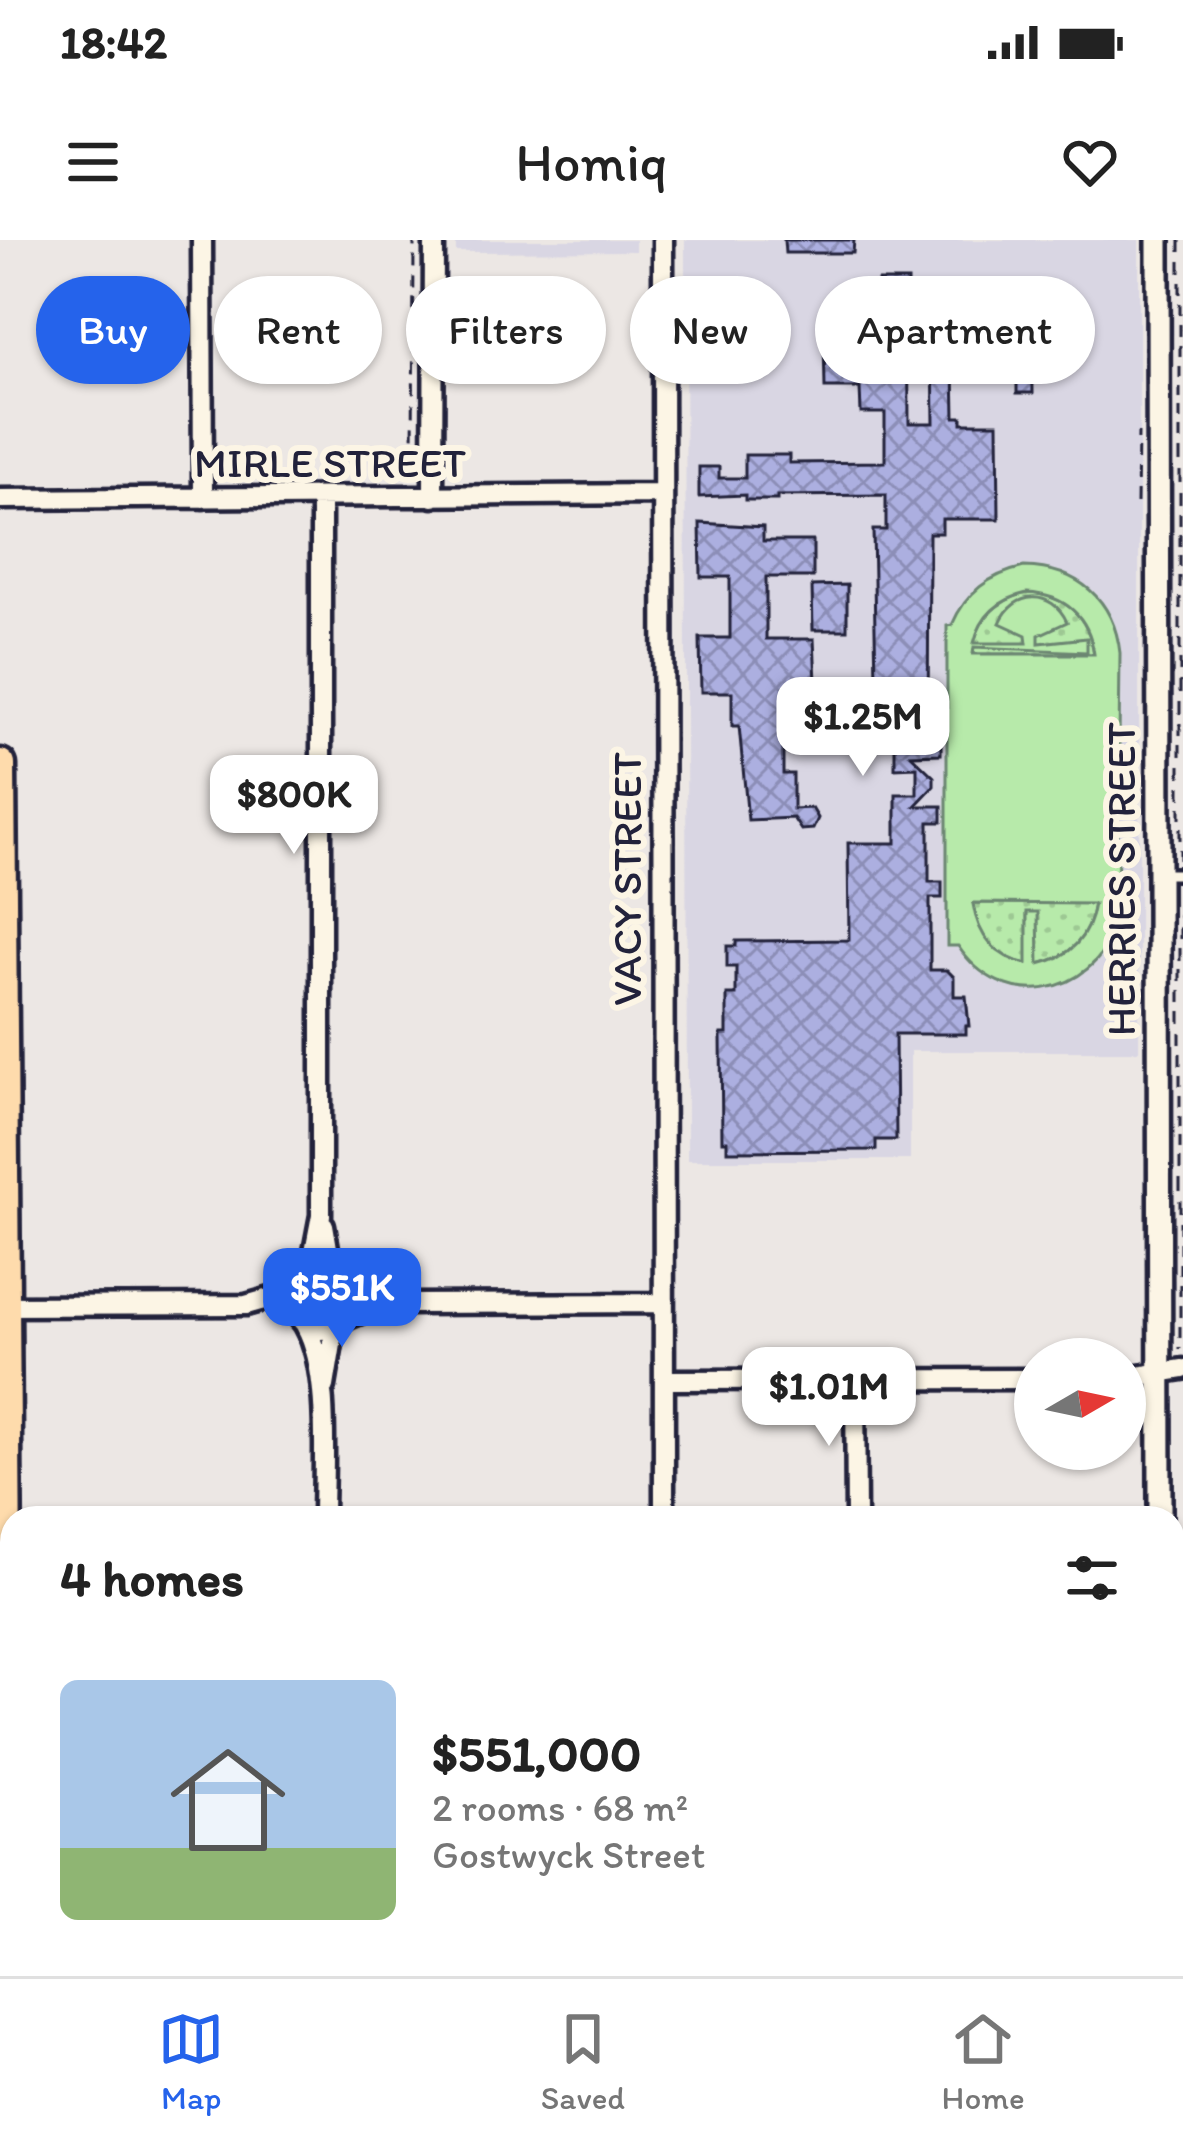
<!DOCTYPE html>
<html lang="en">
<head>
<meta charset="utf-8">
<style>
  body { margin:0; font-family:Itim,sans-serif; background:#f2f2f2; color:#222; height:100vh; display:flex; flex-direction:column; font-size:45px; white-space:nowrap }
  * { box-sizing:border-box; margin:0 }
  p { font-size:39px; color:#767676 }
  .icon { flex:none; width:66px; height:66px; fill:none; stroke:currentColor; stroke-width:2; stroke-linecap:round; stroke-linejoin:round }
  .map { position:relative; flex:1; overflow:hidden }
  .details { position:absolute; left:0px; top:1266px; width:1185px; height:471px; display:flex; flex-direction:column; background:#fff; border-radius:36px 36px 0 0; box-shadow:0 3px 9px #0004 }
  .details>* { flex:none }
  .top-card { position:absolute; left:36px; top:36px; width:1113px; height:108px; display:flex; gap:24px }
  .needle { width:78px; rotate:81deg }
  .buttons { position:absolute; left:1014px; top:1098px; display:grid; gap:24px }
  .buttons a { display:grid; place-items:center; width:132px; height:132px; border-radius:50%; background:#fff; box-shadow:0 3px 9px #0004; font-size:60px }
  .price { position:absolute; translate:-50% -102px; padding:0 27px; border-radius:24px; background:#fff; color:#222; font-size:39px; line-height:78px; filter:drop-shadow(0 3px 6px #0008) }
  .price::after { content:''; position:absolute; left:50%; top:72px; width:36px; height:27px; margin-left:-18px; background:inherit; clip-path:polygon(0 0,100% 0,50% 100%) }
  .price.active { background:#2563eb; color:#fff }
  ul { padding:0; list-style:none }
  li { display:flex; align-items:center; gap:36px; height:300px; padding:0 60px }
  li+li { border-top:3px solid #e0e0e0 }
  li span { display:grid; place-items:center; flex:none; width:336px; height:240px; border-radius:18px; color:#555 }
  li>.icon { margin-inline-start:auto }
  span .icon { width:144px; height:144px; fill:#fffc; stroke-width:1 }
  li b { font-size:51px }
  h2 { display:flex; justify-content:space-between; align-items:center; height:144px; padding:0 60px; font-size:51px }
  .tag { padding:0 42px; border-radius:54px; background:#fff; box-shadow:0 3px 9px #0004; font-size:42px; line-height:108px }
  .tag.active { background:#2563eb; color:#fff }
  .status { display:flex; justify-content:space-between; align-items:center; height:84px; padding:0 60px; background:#fff; direction:ltr }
  .status svg { height:33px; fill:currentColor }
  header { display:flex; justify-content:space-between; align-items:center; height:156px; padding:0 60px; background:#fff; font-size:54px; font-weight:600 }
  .tabs { display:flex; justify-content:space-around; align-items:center; height:168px; border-top:3px solid #e0e0e0; background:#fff; font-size:33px; color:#767676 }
  .tabs a { display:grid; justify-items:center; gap:6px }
  .tabs .active { color:#2563eb }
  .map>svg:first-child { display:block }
  .built { fill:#d9d6e3 }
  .grass { fill:url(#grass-dots); stroke:#6c8672; stroke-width:3 }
  .pitch { fill:#b7eaaa; stroke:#6c8672; stroke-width:3; fill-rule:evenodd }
  .building { fill:url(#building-cross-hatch); stroke:#22223b; stroke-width:3 }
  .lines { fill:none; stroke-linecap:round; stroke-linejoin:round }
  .service-casing { stroke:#22223b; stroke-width:18 }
  .minor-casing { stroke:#22223b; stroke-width:27 }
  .tertiary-casing { stroke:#22223b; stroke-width:30 }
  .trunk-casing { stroke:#22223b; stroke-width:39 }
  .path { stroke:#22223b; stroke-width:3; stroke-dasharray:12 9; stroke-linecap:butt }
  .service { stroke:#fcf5e5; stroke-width:9 }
  .minor { stroke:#fcf5e5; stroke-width:18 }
  .tertiary { stroke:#fcf5e5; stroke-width:21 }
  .trunk { stroke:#fedbac; stroke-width:30 }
  .labels { text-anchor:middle; stroke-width:12; stroke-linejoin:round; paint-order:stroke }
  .street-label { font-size:42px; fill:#22223b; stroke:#fcf5e5 }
</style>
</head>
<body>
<div class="status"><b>18:42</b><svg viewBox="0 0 49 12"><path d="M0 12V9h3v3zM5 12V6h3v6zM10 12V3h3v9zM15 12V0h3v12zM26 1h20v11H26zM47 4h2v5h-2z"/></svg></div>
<header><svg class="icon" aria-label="menu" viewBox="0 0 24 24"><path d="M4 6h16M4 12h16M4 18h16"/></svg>Homiq<svg class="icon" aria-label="heart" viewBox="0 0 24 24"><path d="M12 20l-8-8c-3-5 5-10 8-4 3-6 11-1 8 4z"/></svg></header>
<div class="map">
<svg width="1183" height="1736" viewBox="0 0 1183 1736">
  <defs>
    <pattern id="grass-dots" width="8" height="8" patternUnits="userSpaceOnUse" patternTransform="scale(3)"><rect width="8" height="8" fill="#b7eaaa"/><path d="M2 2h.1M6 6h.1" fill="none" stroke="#9dc893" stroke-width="1.8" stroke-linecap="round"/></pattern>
    <pattern id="building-cross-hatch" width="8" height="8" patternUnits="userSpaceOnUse" patternTransform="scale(3)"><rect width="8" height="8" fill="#acafe0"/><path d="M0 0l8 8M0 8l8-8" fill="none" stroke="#8c8eb7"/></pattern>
  </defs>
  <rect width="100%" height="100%" fill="#ece7e4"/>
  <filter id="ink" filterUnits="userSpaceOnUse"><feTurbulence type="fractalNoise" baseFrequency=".00833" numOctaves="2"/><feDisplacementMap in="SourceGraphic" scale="24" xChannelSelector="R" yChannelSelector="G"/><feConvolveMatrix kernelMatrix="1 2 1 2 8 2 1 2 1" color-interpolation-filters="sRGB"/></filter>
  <g filter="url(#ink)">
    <path class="built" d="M456 0H635V11L456 12Z
      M685 0H1139V811H910V920H687Z"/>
    <path class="grass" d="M1027 353C1066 355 1088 376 1094 414H973C974 381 996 360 1027 353Z
      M973 663H1094C1089 697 1072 717 1038 724L1027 673 1028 724C993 717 978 697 973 663Z"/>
    <path class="pitch" d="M1024 327C1078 328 1114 359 1120 413L1117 685C1091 759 1002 773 958 706H947V386L952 385C966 352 989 335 1024 327ZM1027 353C1065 355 1089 376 1094 414H973L974 407 1087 412V398L1039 403V395L1067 382C1052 349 1014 350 1000 383L1026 395 1027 403H974C981 375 999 359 1027 353ZM973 664 974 663 1094 664C1089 696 1072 717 1039 724L1038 672H1027V724C994 717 978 696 973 664Z"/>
    <path class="building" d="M784 0H854L853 13H785Z
      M878 41H908L909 183H934L933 105H967V129H954L955 177H962V183H998L999 279H942V293H929L928 498H941V514L911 515 934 537V546L915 566H942V582H929V642H942V658H930V730H947L954 737V756H966L969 786H966V794H895L896 900H876V910L727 911V901H722L721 794H727V755H736V727H727V706H736V701L849 700 848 603H896V554H917V527L895 528V490H877L873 290H886V255L777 256V260H745V255L699 257V227H719V238H745V215H789V223L885 222V173H861L860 148H825L824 97H851V46L878 45Z
      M933 47H1015V80H933Z
      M1017 89H1032L1033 153H1017Z
      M700 283 763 287V301H813V337H766V399H814L818 485H783V534H793V569L812 568 818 578 813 589 801 590 793 578 748 580 739 486H732V452H701L700 398H730V337H701Z
      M847 345V390H813L812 346Z"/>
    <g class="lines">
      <g class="service-casing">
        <path id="service" d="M1159 634H1183"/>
      </g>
      <g class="minor-casing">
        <path id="minor" d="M202 0 203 258
          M663 0 664 1278
          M433 257 434 0
          M0 259 661 254
          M324 985 334 1043
          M296 1065a25 25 0 1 1 50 0a25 25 0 1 1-50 0Z
          M308 1043 321 975V259
          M343 1051 405 1064 663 1063
          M0 1066 246 1065 302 1049
          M341 1081 363 1072 395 1066
          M305 1085C331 1131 323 1225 323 1278
          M1125 1138 1183 1129
          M855 1139 856 1278
          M664 1140 1035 1139
          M325 1146 335 1086
          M324 1725V1736
          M666 1725V1736
          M859 1725V1736"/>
      </g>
      <g class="tertiary-casing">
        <path id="tertiary" d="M1158 0 1160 1278
          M1152 1736 1155 1725"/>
      </g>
      <g class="trunk-casing">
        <path id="trunk" d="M0 525 9 1736"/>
      </g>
      <path class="path" d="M1180 0V620
        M410 238 413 226 414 0
        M1137 263 1138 193
        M1180 645V1109"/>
      <use href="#service" class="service"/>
      <use href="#minor" class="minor"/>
      <use href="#tertiary" class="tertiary"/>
      <use href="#trunk" class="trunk"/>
    </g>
  </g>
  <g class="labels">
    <g class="street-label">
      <text x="330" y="237">MIRLE STREET</text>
      <text transform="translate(626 639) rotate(-90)" y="15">VACY STREET</text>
      <text transform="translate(1120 639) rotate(-90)" y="15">HERRIES STREET</text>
    </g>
  </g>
</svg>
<div class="buttons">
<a><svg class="needle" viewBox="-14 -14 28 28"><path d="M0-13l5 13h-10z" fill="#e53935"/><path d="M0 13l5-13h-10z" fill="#767676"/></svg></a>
</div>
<b class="price" style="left:863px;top:539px">$1.25M</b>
<b class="price" style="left:294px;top:617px">$800K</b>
<b class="price active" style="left:342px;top:1110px">$551K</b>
<b class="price" style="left:829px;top:1209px">$1.01M</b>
<div class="top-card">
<a class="tag active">Buy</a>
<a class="tag">Rent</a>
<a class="tag">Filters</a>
<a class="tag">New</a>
<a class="tag">Apartment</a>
</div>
<section class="details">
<h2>4 homes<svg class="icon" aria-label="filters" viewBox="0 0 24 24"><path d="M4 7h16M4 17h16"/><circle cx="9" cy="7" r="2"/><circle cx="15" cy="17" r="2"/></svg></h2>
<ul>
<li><span style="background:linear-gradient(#a9c7e8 70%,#8fb573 0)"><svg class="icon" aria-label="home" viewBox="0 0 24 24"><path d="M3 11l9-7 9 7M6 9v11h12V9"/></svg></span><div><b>$551,000</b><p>2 rooms · 68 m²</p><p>Gostwyck Street</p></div></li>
</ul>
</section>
</div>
<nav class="tabs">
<a class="active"><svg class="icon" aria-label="map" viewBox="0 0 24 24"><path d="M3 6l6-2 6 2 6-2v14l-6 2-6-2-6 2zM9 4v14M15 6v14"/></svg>Map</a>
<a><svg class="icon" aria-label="saved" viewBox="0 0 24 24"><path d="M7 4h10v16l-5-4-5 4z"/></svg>Saved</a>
<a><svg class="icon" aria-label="home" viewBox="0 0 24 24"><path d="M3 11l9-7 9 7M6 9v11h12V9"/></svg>Home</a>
</nav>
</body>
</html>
